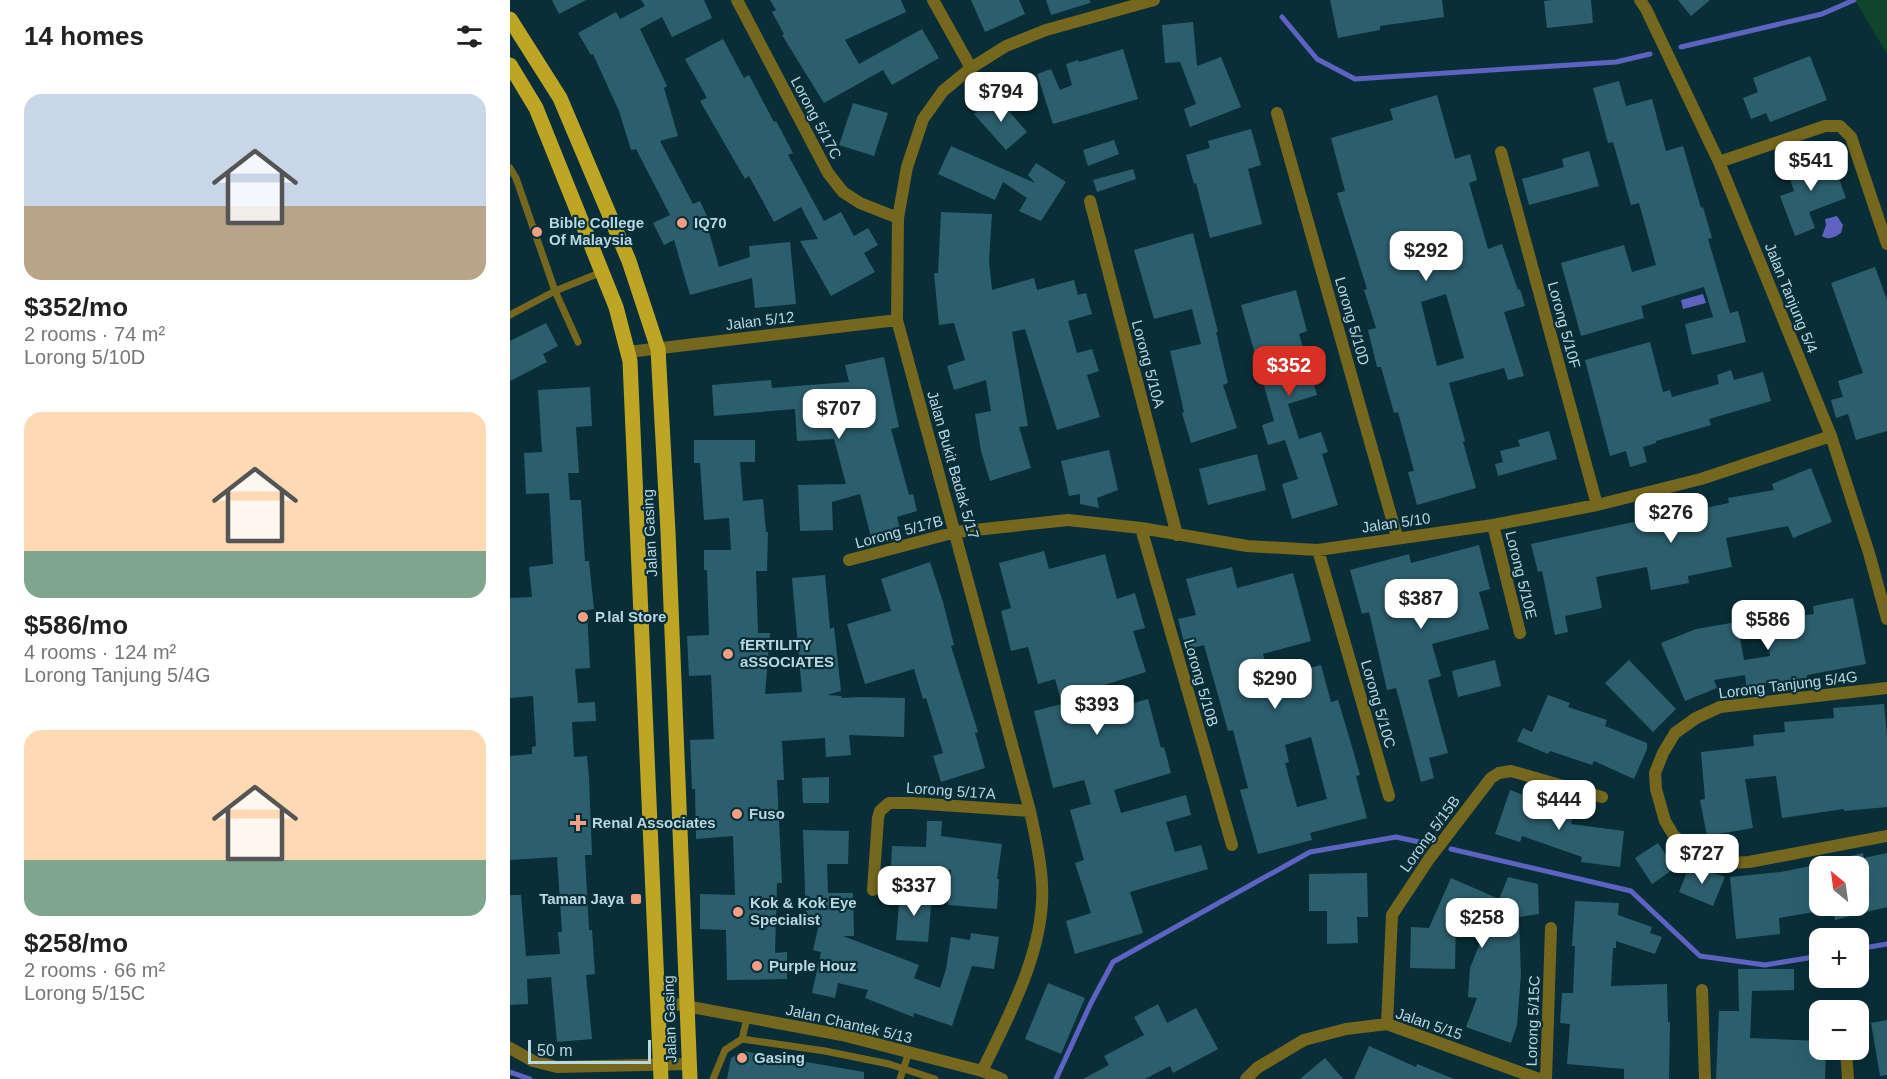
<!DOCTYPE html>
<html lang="en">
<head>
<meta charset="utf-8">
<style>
  body { margin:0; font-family:Arial,sans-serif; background:#f6f6f6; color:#222; height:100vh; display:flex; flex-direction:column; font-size:22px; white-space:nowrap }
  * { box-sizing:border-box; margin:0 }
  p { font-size:20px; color:#767676 }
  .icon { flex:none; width:33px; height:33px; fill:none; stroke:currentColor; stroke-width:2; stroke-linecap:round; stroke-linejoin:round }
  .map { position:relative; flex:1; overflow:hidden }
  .drawer { display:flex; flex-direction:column; background:#fff; width:510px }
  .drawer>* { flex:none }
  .needle { width:39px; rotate:331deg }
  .tools { position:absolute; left:1299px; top:856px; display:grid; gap:12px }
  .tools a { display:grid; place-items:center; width:60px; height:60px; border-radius:12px; background:#fff; box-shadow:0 6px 24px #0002; font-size:30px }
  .scale { position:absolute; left:18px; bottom:15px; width:123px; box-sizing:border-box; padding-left:6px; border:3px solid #b8d8e1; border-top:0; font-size:16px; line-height:21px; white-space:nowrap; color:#b8d8e1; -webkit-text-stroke:4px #092e37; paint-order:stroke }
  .price { position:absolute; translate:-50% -51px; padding:0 14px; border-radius:12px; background:#fff; color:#222; font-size:20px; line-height:39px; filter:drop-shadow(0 2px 3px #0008) }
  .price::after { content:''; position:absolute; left:50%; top:36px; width:18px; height:14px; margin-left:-9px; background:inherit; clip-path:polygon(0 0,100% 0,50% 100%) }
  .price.selected { background:#d93025; color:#fff }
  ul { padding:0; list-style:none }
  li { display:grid; align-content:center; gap:12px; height:318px; padding:0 24px }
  li span { display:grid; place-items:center; height:186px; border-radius:18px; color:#555 }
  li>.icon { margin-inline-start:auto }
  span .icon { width:108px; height:108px; fill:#fffc; stroke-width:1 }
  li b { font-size:26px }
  h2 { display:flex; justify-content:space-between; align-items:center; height:72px; padding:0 24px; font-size:26px }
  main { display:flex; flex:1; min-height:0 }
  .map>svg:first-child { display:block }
  .green { fill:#0f452b }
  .water { fill:#5e63c2 }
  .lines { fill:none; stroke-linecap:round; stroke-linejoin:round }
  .stream { stroke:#5e63c2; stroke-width:5 }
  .building { fill:#2c5f6d; fill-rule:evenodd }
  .lane { stroke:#75681e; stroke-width:7 }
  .street { stroke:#75681e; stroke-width:12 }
  .primary { stroke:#bda624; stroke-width:15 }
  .poi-dot { fill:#f39f84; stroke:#092e37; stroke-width:2 }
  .labels { text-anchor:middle; stroke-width:4.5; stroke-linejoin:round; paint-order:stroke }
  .street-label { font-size:15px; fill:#b8d8e1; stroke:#092e37 }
  .poi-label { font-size:15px; font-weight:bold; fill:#b8d8e1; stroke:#092e37; text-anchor:start }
</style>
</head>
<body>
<main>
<section class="drawer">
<h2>14 homes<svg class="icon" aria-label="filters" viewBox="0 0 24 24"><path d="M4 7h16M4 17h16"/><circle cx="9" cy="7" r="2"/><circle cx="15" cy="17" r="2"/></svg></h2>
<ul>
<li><span style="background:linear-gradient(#c9d6e8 60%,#b9a48a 0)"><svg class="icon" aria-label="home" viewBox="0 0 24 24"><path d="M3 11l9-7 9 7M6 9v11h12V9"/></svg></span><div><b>$352/mo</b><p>2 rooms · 74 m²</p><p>Lorong 5/10D</p></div></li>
<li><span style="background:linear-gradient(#ffd9b3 75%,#7fa58c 0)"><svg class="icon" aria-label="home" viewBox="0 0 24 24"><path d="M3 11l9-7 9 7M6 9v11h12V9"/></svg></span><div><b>$586/mo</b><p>4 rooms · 124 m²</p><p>Lorong Tanjung 5/4G</p></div></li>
<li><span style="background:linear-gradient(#ffd9b3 70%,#7fa58c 0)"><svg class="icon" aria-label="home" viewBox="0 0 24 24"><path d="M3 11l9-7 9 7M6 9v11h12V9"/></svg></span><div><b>$258/mo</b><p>2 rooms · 66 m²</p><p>Lorong 5/15C</p></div></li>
</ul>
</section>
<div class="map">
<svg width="1377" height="1079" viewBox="0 0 1377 1079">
  <rect width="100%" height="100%" fill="#092e37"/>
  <path class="green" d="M1345 0H1377V54Z"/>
  <path class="water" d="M1327 216 1333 225 1331 233C1325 237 1319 241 1312 236L1316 225 1315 219Z
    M1193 294 1196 303 1173 309 1171 300Z"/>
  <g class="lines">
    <path class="stream" d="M772 17 807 59 845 79 1106 62 1140 54
      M1171 47 1312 14 1344 0
      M941 849 1121 891 1190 956 1255 965 1310 956
      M1348 949 1377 944
      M0 1072 20 1079
      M546 1079 581 1003 603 962 800 852 886 837 914 843"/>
  </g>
  <path class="building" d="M42 0H76L49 14Z
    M131 0H194L202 18 162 37 152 17 130 29 157 86 154 88 168 136 150 141 183 204 190 201 200 223 197 225 209 267 240 257 239 246 280 242 286 304 245 308 242 278 180 295 164 240 154 245 143 223 160 215 126 149 121 150 109 111 83 54 81 55 68 33 106 12 110 19 135 6Z
    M260 0H391L396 12 335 40 349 64 412 29 429 58 382 85 373 70 314 103 272 35 274 34 262 12 266 10Z
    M461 0H509L515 14 475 32Z
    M536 0H580V3L541 15Z
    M820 0H932L934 17 870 26V30L828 38Z
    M1043 0H1081L1083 23 1037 28 1034 1Z
    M1168 0H1200L1181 16Z
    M683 22 687 66 711 57 731 107 680 127 674 109 686 104 670 62 655 63 652 25Z
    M213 39 234 78 239 75 264 122 266 121 283 153 278 155 314 221 331 212 344 236 358 228 368 245 354 253 365 272 321 296 290 241 308 239 291 207 264 222 239 176 235 179 190 101 197 98 175 59Z
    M613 49 628 99 543 124 527 74 541 69 550 90 562 85 556 64 568 60 569 62Z
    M1300 56 1317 100 1260 122 1256 113 1241 119 1233 98 1248 92 1243 78Z
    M1109 81 1116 106 1142 99 1156 151 1173 146 1191 208 1193 207 1202 238 1198 239 1220 313 1228 311 1236 342 1182 355 1175 324 1203 317 1194 287 1131 306 1134 318 1071 336 1051 263 1114 245 1122 272 1146 265 1129 203 1121 205 1103 142 1098 143 1083 88Z
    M927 95 945 159 960 154 967 180 959 183 978 249 992 244 1008 290 1010 289 1015 306 994 312 1014 376 998 380 994 368 939 383 955 441 953 442 966 488 907 505 898 472 904 471 888 412 884 413 871 367H867L858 330 866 328 854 290 857 289 827 193 835 191 821 138 883 120 880 109ZM936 294 954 358 927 366 911 302Z
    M486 96 517 132 496 150 464 114Z
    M343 103 378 113 364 156 329 145Z
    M741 129 751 165 738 169 752 224 700 238 686 183 684 184 676 155 700 148 698 141Z
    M604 140 609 154 578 166 573 150Z
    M441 146 525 183 518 175 526 163 556 182 531 221 509 211 517 198 493 182 485 200 428 174Z
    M1079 151 1089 186 1019 205 1012 179 1054 167 1052 159Z
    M1320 154 1336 198 1299 212 1305 228 1285 236 1270 196 1284 191 1277 170Z
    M623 169 626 179 587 192 583 180Z
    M431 212 482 214 479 261 482 290 524 278 527 290 564 280 568 295 576 293 582 314 558 321 567 353 582 349 589 371 577 375 590 417 547 430 515 329 502 332 518 426 509 427 521 468 480 481 471 451 465 414 481 411 476 380 444 390 437 366 455 360 444 323 429 325 424 273H428Z
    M683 233 708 332H706L718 383 713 385 727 428 681 443 672 413 674 412 660 351 691 344 682 309 644 319 624 250Z
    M1365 267 1377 300V431L1346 440 1338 414 1326 418 1321 400 1333 397 1328 381 1353 373 1321 283Z
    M786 290 797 331 789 334 807 395 778 404 789 439 811 432 818 452 812 454 828 505 782 519 772 484 788 479 775 440 758 445 752 425 764 421 731 305Z
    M36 323 48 346 33 354 37 362 0 381V341Z
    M1140 342 1153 392 1160 390 1162 397 1209 384 1207 375 1221 370 1224 380 1253 372 1261 401 1199 419 1201 425 1146 441V443L1133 447 1137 462 1120 467 1116 451 1100 456 1075 360Z
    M374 357 389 427 381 429 399 495 403 494 407 511 387 517 390 529 361 537 350 494 322 502 323 530 290 531 288 485 336 484 324 439 287 441 285 409 204 416 202 385 261 380 262 388 339 382 335 365Z
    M80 387 82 426 66 427 69 473H58L60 500H71L75 561H79L84 609 77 610 80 668 65 669 68 703 85 702 86 721 62 722 64 757 77 756 79 778 82 855H75L79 930H82L85 974 76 975 82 1039 47 1042 41 977 17 979 18 1004 0 1005V895H11L16 956 50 954 48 932H52L47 857 0 860V756L22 754V747L26 746 23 696 0 698V598L22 597 19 567 43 564 39 493 16 494 14 453 32 452 28 390Z
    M1039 431 1047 459 988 476 985 464 993 462 990 451 1010 446 1008 440Z
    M184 440H245V462H230L233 501 253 499 256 532H258L257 571H246L248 633H260L255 694 292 692 282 578 315 575 320 629 324 627 331 691 317 695 331 696 332 698 351 697 395 698 394 737 339 735 341 755 316 757 315 738 272 741 274 780H267L272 883H267L265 953 277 952V979L217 980 216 930 190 929V894L225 895 223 836 186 839 185 789H182L180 740 204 739 201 675 179 676 177 636 199 635 197 570H194V550H221L219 518 194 520 190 463H184Z
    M599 450 608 490 587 498 589 508 570 504V494L559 496 551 461Z
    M747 454 756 490 698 505 689 469Z
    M1301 468 1322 522 1283 538 1278 526 1216 538 1222 567 1178 576 1179 583 1141 590 1137 567 1086 577 1092 608 1055 616 1058 632 1045 635 1032 571 1028 572 1021 544 1128 521 1126 515 1165 507 1166 514 1219 503 1218 498 1264 490 1262 484Z
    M969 545 980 589 969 592 979 629 922 644 931 676 918 680 938 753 919 758 924 778 911 782 886 688 877 690 859 612 852 614 840 570 899 554 901 563Z
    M534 551 539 569 595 554 607 599 625 593 635 628 623 631 636 672 575 691 582 715 638 699 651 748 654 747 661 773 604 790 611 813 676 795 681 815 656 822 665 852 691 845 698 869 620 892 633 933 565 954 556 921 581 913 565 863 574 860 560 810 581 804 574 780 543 788 524 711 552 704 545 679 528 684 518 647 501 651 491 611 501 608 489 563Z
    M420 562 433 602 444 645 441 646 468 732 465 733 475 768 431 782 423 756 433 753 416 698 413 699 404 669 355 684 337 624 381 611 371 579Z
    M722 567 727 588 783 573 801 641 753 654 759 679 811 665 821 702 828 700 840 740 850 775 846 776 857 818 800 833 802 840 748 854 730 790 738 788 723 730 718 731 694 645 676 650 668 619 686 615 676 579ZM801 737 817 799 787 807 775 763 779 762 775 745Z
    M1343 598 1356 664 1297 675V678L1255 683 1256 690 1237 693 1235 675 1204 680 1207 688 1175 701 1151 643 1186 629 1227 622 1234 660 1260 656 1256 621 1304 614 1303 606Z
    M985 660 991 686 948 697 942 671Z
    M1119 660 1166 709 1143 732 1095 683Z
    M1038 695 1060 703 1058 707 1097 720 1095 726 1137 743V749L1124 779 1084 761 1082 765 1040 751 1038 754 1007 741 1013 728 1022 732Z
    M1374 704 1377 737V807L1334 811V809L1272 818 1266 776 1237 779H1235L1243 828 1197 836 1190 800 1195 799 1191 752 1244 746 1243 735 1275 732 1274 722 1324 718 1323 708Z
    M319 777V803H293L292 778Z
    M1000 790 1064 814 1061 824 1114 831 1110 867 1071 862 1072 857 1012 836 1010 842 985 834Z
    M417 821H432L431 836 492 844 487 879H489L487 909 438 905 441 870 381 868 382 846 416 847Z
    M293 830 339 831 338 864H317L318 893H343L344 936H333L409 965 404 978 430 988 436 969 441 937 460 940 461 933 489 937 484 969 462 966 442 1026 404 1013 403 1017 355 998 358 990 328 983 325 998 302 993 311 952 303 950 310 920H296Z
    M1148 843 1165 868 1142 884 1125 858Z
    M1353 853 1354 858 1377 853V907L1325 920 1322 906H1348V867H1315L1314 862Z
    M1180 864 1215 877 1203 906 1169 892Z
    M1310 864V911L1269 918 1270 934 1226 939 1220 877 1271 872Z
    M857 873 858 917H847L848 943 817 944V911H799V874Z
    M998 877 1028 884 1029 914 1009 917 1011 975 1007 1025 1001 1043 956 1027 967 998 958 997 960 968 975 930 946 917 945 969 900 968 901 927 919 928 941 878 989 899Z
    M390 892 422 895 418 942 386 940Z
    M1065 901 1109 903 1108 915 1142 927 1140 933 1152 937 1145 954 1106 941V948H1103L1101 986 1157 984 1158 1022H1160L1159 1079H1114V1069L1057 1064 1060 1024 1050 1023 1052 993H1063L1065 946H1062Z
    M1228 969H1284V990L1242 991 1240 1038 1310 1041V1050H1316L1315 1079H1206L1209 1011H1229Z
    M538 983 575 998 551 1054 515 1039Z
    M648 1004 657 1023 686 1008 708 1049 663 1073 660 1066 635 1079H573L599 1065 594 1056 634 1035 624 1017Z
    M1377 1020V1075L1370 1076 1361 1023Z
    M859 1046 906 1067 907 1064 944 1079H844Z
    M233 1051 354 1072V1079H217L221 1058Z
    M815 1058 833 1079H790Z"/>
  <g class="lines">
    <path class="lane" d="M0 168 6 178 45 291 68 342
      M0 315 45 291 92 272
      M232 1039 237 1018
      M203 1079 215 1050 232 1039 315 1051 379 1064 425 1079
      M390 1079 399 1052"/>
    <path class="street" d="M227 0 318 173 333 192 350 203 388 218
      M423 0 461 68
      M1130 0 1136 9 1209 162 1321 436 1359 553 1377 619
      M767 113 887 537
      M991 152 1087 505
      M1209 162 1315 126H1330L1341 137 1377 244
      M580 201 667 535
      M118 352 387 320
      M983 525 1010 633
      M631 528 722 845
      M808 550 879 796
      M339 560 446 532 558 520 631 528 737 546 808 550 983 525 1087 505 1191 479 1321 436
      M1377 688 1210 707 1186 718 1165 733 1153 753 1145 773 1146 789 1155 821 1164 836 1194 857 1222 863 1239 862 1377 836
      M363 890 368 818 370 811 379 803H402L520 811
      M1192 990 1195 1079
      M149 1001 332 1035 472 1071 492 1079
      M877 1024 882 915 919 859 981 778 989 773 1001 771 1092 797
      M0 1048 23 1061 47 1067 179 1064
      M1336 1050 1338 1079
      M472 1071C499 1016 536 947 532 884 531 859 525 835 520 811L387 320 388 218 397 167 413 119 433 91 461 68 496 46 536 30 644 0
      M736 1079 747 1068 794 1040 836 1029 877 1024 1029 1079
      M1036 1079 1041 928"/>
    <path class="primary" d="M0 19 50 98 119 261 148 349 158 532 180 1079
      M0 65 26 108 106 307 120 361 151 1079"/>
  </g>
  <g class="poi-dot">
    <circle cx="172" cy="223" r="6"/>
    <circle cx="27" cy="232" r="6"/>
    <circle cx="73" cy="617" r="6"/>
    <circle cx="218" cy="654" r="6"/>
    <circle cx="227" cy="814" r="6"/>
    <path d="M65 814h6v6h6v6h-6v6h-6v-6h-6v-6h6z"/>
    <rect x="120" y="893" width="12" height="12" rx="3"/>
    <circle cx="228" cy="912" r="6"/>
    <circle cx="247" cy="966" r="6"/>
    <circle cx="232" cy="1058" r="6"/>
  </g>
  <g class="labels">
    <g class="street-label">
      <text transform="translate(306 118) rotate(62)" y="5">Lorong 5/17C</text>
      <text transform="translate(1281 298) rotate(68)" y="5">Jalan Tanjung 5/4</text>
      <text transform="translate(250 321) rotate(-7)" y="5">Jalan 5/12</text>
      <text transform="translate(842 321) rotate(74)" y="5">Lorong 5/10D</text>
      <text transform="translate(1054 325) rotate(75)" y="5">Lorong 5/10F</text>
      <text transform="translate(638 364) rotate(75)" y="5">Lorong 5/10A</text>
      <text transform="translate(443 465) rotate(74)" y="5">Jalan Bukit Badak 5/17</text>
      <text transform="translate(886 523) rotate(-8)" y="5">Jalan 5/10</text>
      <text transform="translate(389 532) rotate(-15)" y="5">Lorong 5/17B</text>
      <text transform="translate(140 533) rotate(-93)" y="5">Jalan Gasing</text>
      <text transform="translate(1011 575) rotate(76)" y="5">Lorong 5/10E</text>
      <text transform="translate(691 683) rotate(74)" y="5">Lorong 5/10B</text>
      <text transform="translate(1278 685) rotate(-7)" y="5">Lorong Tanjung 5/4G</text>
      <text transform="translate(868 704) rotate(74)" y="5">Lorong 5/10C</text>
      <text transform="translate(441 791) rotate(4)" y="5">Lorong 5/17A</text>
      <text transform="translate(920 834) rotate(-54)" y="5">Lorong 5/15B</text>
      <text transform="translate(160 1019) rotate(-92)" y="5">Jalan Gasing</text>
      <text transform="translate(1023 1021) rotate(-88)" y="5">Lorong 5/15C</text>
      <text transform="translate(339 1024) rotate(13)" y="5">Jalan Chantek 5/13</text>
      <text transform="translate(919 1024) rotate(19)" y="5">Jalan 5/15</text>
    </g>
    <g class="poi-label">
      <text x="39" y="228">Bible College<tspan x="39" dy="17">Of Malaysia</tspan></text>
      <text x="184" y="228">IQ70</text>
      <text x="85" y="622">P.lal Store</text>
      <text x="230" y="650">fERTILITY<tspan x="230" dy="17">aSSOCIATES</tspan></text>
      <text x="239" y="819">Fuso</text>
      <text x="82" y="828">Renal Associates</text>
      <text x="114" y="904" text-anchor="end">Taman Jaya</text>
      <text x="240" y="908">Kok &amp; Kok Eye<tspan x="240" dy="17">Specialist</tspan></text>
      <text x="259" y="971">Purple Houz</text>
      <text x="244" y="1063">Gasing</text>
    </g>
  </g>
</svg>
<div class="tools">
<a><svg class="needle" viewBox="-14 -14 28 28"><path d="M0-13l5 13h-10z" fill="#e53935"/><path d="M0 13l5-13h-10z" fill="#767676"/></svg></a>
<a>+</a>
<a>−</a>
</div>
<div class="scale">50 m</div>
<b class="price" style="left:491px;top:123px">$794</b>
<b class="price" style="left:1301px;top:192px">$541</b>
<b class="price" style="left:916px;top:282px">$292</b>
<b class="price selected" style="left:779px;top:397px">$352</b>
<b class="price" style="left:329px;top:440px">$707</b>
<b class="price" style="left:1161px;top:544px">$276</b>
<b class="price" style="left:911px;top:630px">$387</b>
<b class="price" style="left:1258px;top:651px">$586</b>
<b class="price" style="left:765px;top:710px">$290</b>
<b class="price" style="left:587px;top:736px">$393</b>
<b class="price" style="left:1049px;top:831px">$444</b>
<b class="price" style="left:1192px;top:885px">$727</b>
<b class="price" style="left:404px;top:917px">$337</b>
<b class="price" style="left:972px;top:949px">$258</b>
</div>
</main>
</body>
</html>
